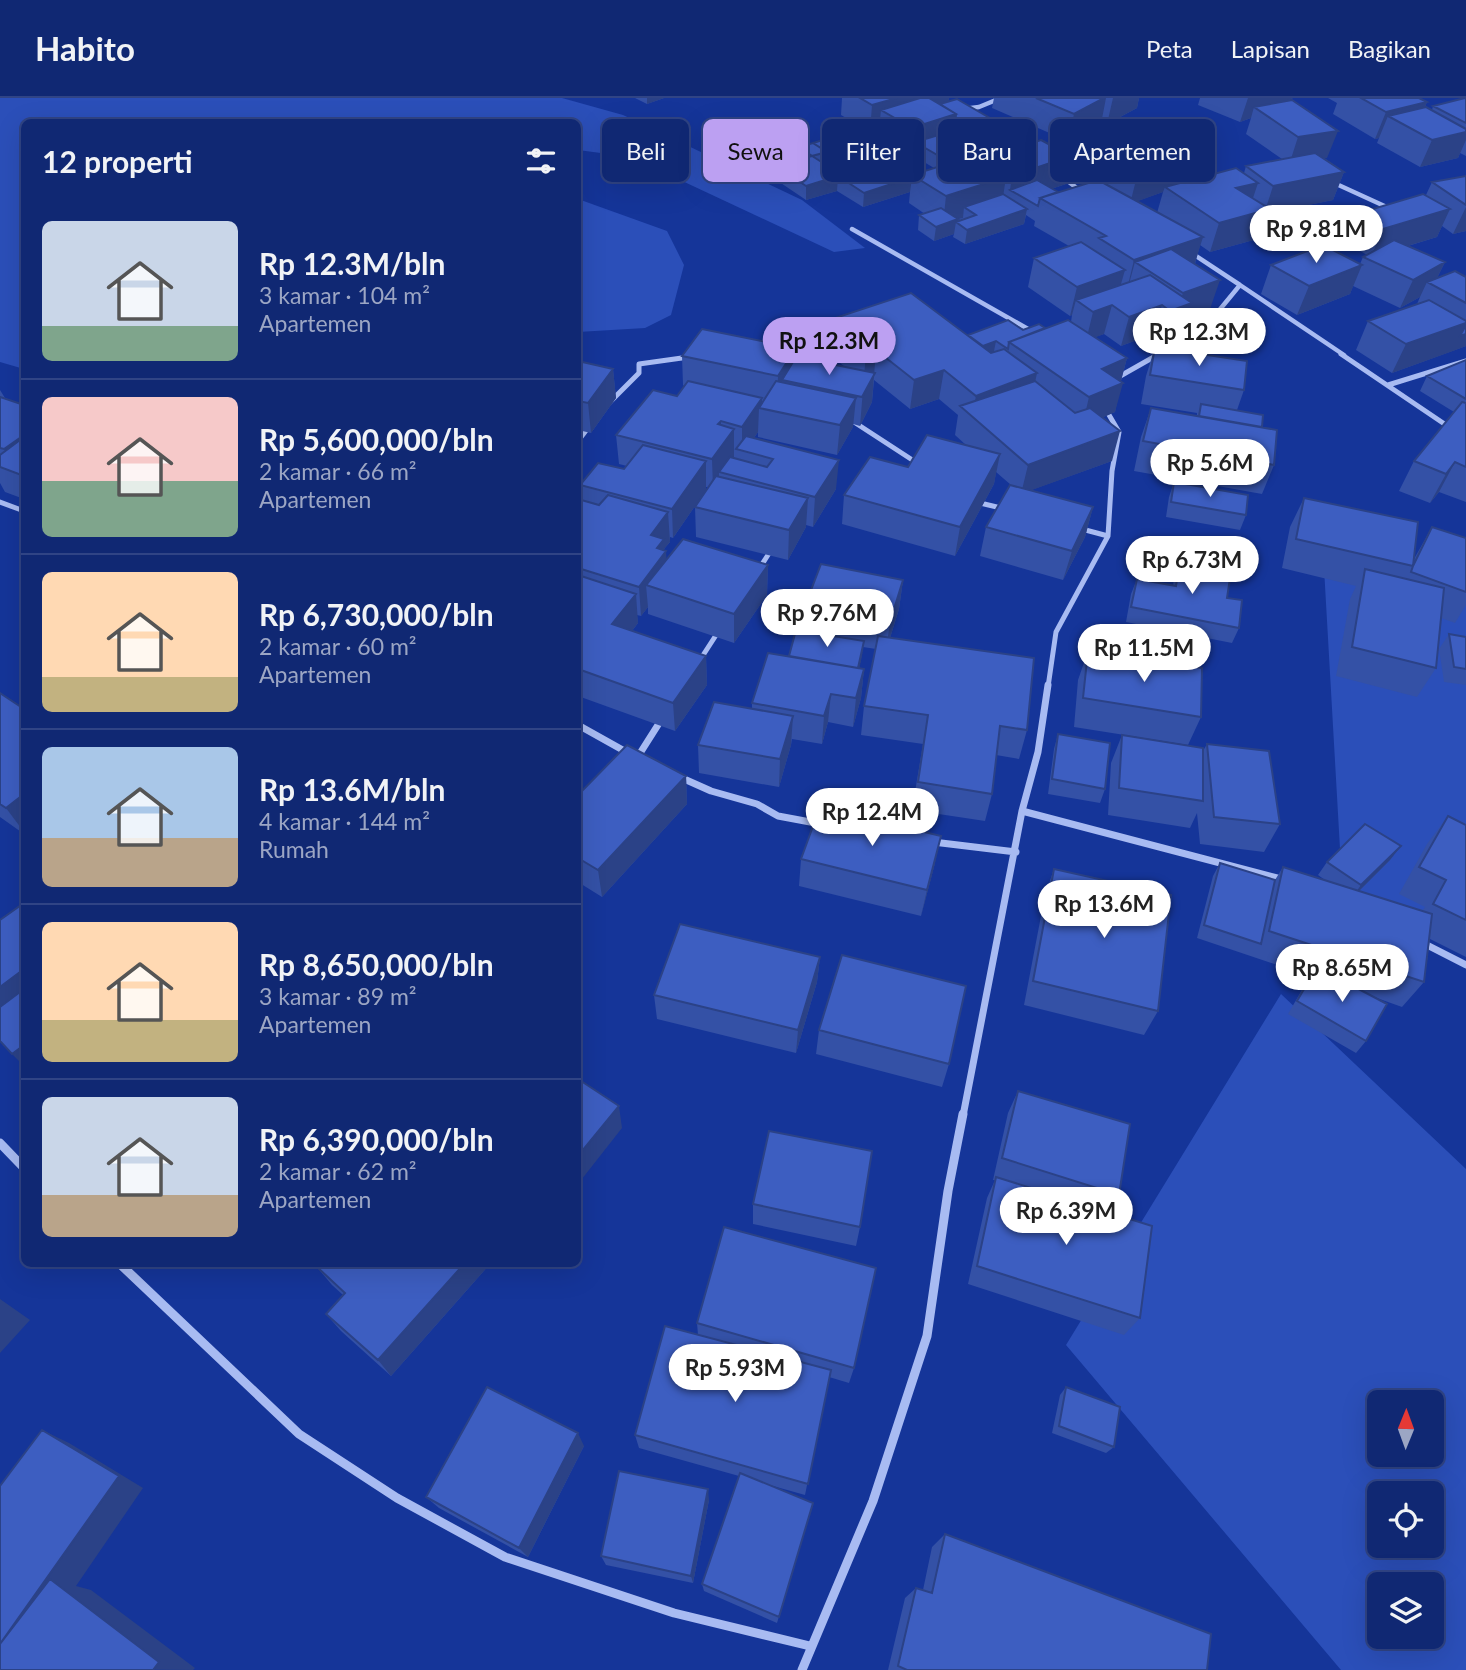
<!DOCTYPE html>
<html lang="id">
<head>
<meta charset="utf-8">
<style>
  body { margin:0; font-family:Lato,sans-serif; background:#1e347b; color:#f1f3f6; height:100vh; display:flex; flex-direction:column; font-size:26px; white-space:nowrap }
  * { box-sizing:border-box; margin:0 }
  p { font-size:23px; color:#9ca6c4 }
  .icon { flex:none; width:38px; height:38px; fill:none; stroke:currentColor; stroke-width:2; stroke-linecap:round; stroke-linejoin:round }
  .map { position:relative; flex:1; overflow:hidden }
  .panel { position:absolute; left:21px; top:21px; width:560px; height:1148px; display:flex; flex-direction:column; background:#102873; border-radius:10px; box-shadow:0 7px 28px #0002,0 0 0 2px #304485 }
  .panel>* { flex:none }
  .guide { position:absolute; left:602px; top:21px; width:665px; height:63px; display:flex; gap:14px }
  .needle { width:46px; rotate:1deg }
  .tools { position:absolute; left:1367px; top:1292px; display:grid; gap:14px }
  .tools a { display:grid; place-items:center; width:77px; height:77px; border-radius:10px; background:#102873; box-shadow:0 7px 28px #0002,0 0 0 2px #304485; font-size:35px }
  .price { position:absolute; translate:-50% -60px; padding:0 16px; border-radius:24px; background:#fff; color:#222; font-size:23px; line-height:46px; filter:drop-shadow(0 2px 4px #0008) }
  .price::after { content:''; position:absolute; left:50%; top:42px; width:21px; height:16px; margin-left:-10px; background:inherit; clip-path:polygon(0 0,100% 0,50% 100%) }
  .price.selected { background:#bca0f2; color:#111 }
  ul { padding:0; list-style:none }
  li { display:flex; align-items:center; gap:21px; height:175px; padding:0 21px }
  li+li { border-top:2px solid #304485 }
  li span { display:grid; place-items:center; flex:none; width:196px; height:140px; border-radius:10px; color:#555 }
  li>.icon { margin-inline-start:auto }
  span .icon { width:84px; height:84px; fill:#fffc; stroke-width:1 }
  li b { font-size:30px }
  h2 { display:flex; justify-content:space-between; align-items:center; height:84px; padding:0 21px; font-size:30px }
  .chip { padding:0 24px; border-radius:10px; background:#102873; box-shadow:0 7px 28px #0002,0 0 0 2px #304485; font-size:24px; line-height:63px }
  .chip.selected { background:#bca0f2; color:#111 }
  header { display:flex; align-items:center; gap:42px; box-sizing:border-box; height:98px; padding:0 35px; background:#102873; border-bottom:2px solid #304485 }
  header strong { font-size:33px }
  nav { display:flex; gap:38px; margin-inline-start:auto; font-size:24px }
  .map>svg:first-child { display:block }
  .green { fill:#2b4fb9; fill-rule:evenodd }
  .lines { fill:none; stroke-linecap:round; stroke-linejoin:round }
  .minor-far3 { stroke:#a8bbf2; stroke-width:4.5 }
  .minor-far2 { stroke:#a8bbf2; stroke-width:5 }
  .minor-far1 { stroke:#a8bbf2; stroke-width:7 }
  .minor { stroke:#a8bbf2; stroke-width:9 }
  .wall { fill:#3451a6; fill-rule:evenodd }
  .shaded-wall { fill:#2b4287 }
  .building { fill:#3d5ec1; stroke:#2b4287; stroke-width:2 }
</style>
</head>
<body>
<header>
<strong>Habito</strong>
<nav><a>Peta</a><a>Lapisan</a><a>Bagikan</a></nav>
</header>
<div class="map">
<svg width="1466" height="1572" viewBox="0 0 1466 1572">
  <rect width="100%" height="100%" fill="#153599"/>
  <path class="green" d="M0 0H562L623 17 802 102 865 150 834 154 631 59 578 52V24H24V271L0 264Z
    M578 101 667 133 684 167 671 217 645 230 578 234Z
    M1324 470 1466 475V857L1342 786Z
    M1281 896 1466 1071V1572H1341L1066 1247ZM1379 1304H1432V1356H1379ZM1379 1395H1432V1447H1379ZM1379 1486H1432V1538H1379Z"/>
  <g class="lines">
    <path class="minor-far3" d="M963 11 979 9 1001 0
      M1061 78 1082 94
      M1332 84 1391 111
      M852 131 1035 235
      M1240 187 1344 257
      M1156 257 1217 215 1240 187 1190 154"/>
    <path class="minor-far2" d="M1341 256 1446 327
      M1115 281 1159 256
      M1388 287 1466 263
      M610 304 639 275V266L689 259
      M854 324 917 365
      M578 343 591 326
      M0 404 24 413
      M976 404 1005 411
      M1078 430 1108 438
      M759 471 773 449
      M698 565 720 531
      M1048 589 1056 534 1108 438 1112 373 1119 334 1105 310"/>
    <path class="minor-far1" d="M0 612 24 630
      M578 627 637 660 711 693 757 706 778 718 821 726
      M637 660 663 619
      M1022 713 1285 782
      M933 744 1016 754
      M1423 845 1466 867
      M963 1018 1022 713 1038 654 1048 587"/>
    <path class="minor" d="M0 1045 24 1070
      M120 1166 299 1336 397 1400 505 1459 674 1515 810 1548
      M802 1572 873 1403 927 1238 948 1093 963 1016"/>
  </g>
  <path class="wall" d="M635 0H664L647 6Z
    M842 0H949L948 4 988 19 987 22 1029 46 1071 58 1066 86 1051 91 1058 94 1102 84 1107 62 1188 83 1244 75 1246 68 1282 61 1246 36 1251 20 1240 24 1198 7 1200 0H1293L1287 3 1327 60H1324L1344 74 1333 102 1269 115 1261 140 1210 154 1200 147 1195 166 1210 211 1188 219 1183 234 1161 242 1153 236 1121 248 1104 236 1095 239 1127 260 1121 283 1115 314 1103 319 1112 363 1031 392 1093 409 1085 439 1063 482 980 458 986 429 1011 387 996 374 994 386 955 458 842 426 844 397 908 369 967 348 955 337 958 317 939 301 910 311 874 282 872 304 860 328 853 326V329L837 357 758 339V334L754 340 836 391 813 429 806 427V429L788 462 696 439 695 409 708 389H706V392L673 440 670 439V444L664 451V453H666V462L768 467 767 497 734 545 648 516V509L641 518 637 517 638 525 632 533 706 558 707 587 675 633 578 598V401L582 403 580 387 624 371 627 368 619 366 616 337 677 298 684 288 683 287 682 258 796 250 795 260 845 269 824 252 826 223 968 238 1045 230 1071 224 1072 217 1070 218 1028 189 1034 160 1069 148 1034 128 1035 123 1026 117 1024 126 965 146 953 139 954 136 934 143 918 132 919 117 925 116 909 105 910 94 863 109 837 93 806 102 766 75V61L799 55V49L863 30 841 17ZM904 54 909 57 914 55V58L934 70 912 77V79L902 72ZM1163 94 1157 115 1137 103Z
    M994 0H1139L1137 10 1107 26 1101 24V26L1068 43 992 10Z
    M1328 0H1419L1427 4 1425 9 1432 12 1433 8 1466 0V58L1460 55 1458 60 1420 69 1377 45 1379 40 1375 41 1333 16 1337 5Z
    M1466 78V133L1453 136 1442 128 1437 139 1408 148 1445 164 1437 180 1466 179V248L1392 275 1356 252 1368 223 1417 206 1420 199 1400 210 1353 188 1350 196 1297 217 1261 196 1271 167 1360 166 1363 159 1367 157 1345 144 1356 116 1426 97 1432 84Z
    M1155 249 1244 292 1237 312 1262 329 1274 367 1262 396 1134 373 1141 339 1151 310 1197 318V315L1141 306 1146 278Z
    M1466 262V404L1439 394 1430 405 1399 393 1414 363 1454 314 1420 293 1427 278Z
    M578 263 613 271 616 300 591 335 578 332Z
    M0 292 5 300 24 307V401L5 394 0 385Z
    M1174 384 1246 417 1240 432 1166 419 1169 399Z
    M1304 400 1414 461 1432 429 1466 440V507L1455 525 1441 520 1436 570 1417 599 1336 578 1350 501 1356 488 1282 470 1290 429Z
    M1180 464 1227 500 1239 530 1232 545 1126 524 1131 496 1137 481 1173 488 1174 479Z
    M903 482 899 511 890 540 1027 632 1019 661 996 657 992 696 985 723 912 712 923 646 861 637 864 608 876 551 863 549 859 571H864L861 600 853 629 828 624 822 646 792 641 791 647 779 689 699 675 698 647 752 611V605L789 558 804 534 805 508Z
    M1449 536 1466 539V587L1444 584 1439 551Z
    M1088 553 1201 619 1188 647 1074 629 1078 582Z
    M0 595 24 611V736L0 719Z
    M1058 636 1105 691 1100 705 1048 696 1054 651Z
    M1122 637 1203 653 1207 646 1280 726 1264 754 1200 746 1197 715 1190 730 1108 717 1111 665Z
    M686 678 687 706 602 799 578 784V697Z
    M1448 718 1466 727V859L1430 841 1424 884 1402 909 1374 899 1366 943 1356 955 1288 916 1310 878 1197 840 1213 778 1220 765 1275 782 1283 769 1325 782 1318 777 1327 764 1401 748 1390 762 1359 793 1422 813 1425 809 1399 796 1427 746Z
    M801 761 935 765 921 818 799 788Z
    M1054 771 1158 913 1144 937 1024 907 1045 797Z
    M820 859 817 884 796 955 657 921 654 897Z
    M819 932 949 966 942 989 816 956Z
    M1018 993 1119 1097 1107 1114 1140 1220 1124 1237 968 1186 987 1100 995 1082H993L1008 1015Z
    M753 1106 860 1129 856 1148 753 1126Z
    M490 1166 391 1278 341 1233 326 1216 343 1197 332 1187 316 1168Z
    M697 1225 854 1270 849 1285 829 1279 805 1397 766 1386 813 1405 777 1525 704 1493 702 1486 739 1378 639 1350 635 1337 698 1237Z
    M1066 1289 1114 1349 1106 1355 1052 1335 1060 1297Z
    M584 1348 528 1459 439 1410 426 1399Z
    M709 1402 693 1485 606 1467 601 1458Z
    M945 1436 1207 1572H888L905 1500 916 1490 923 1492 932 1449Z"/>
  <path class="shaded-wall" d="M647 0H664L647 6Z
    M897 0H949L947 11 881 12 879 31 870 34 872 7Z
    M1104 0H1106L1101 26 1068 43 1074 16Z
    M1113 0H1139L1137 10 1107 26Z
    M1248 0H1293L1262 15 1254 9 1251 20 1240 24Z
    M1427 4 1416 31 1388 18 1379 40 1375 41 1386 14Z
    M956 16 988 19 986 32 957 31 956 42 915 44 914 55 909 57 912 30Z
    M1338 33 1327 60 1289 67 1298 39Z
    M1466 34V42L1458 60 1420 69 1432 42Z
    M905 45 902 72 841 80 843 64Z
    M975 47 973 61 947 57 946 69 937 72 939 58Z
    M1071 58 1066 86 1024 100 1010 92 1012 78Z
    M1195 58 1187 86 1165 89 1163 94 1130 106 1137 78Z
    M1344 74 1333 102 1269 115 1261 140 1210 154 1219 125 1265 113 1273 88Z
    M838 78 837 93 806 102V88Z
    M1006 79 1002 106 964 109 963 120 958 121V126L956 124 954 136 934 143 936 129 943 126 946 98Z
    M912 80 910 94 863 109 864 95Z
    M1258 85 1249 112 1236 90Z
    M1466 109V133L1453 136Z
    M1027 111 1024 126 965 146 967 132Z
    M1450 111 1437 139 1371 159 1383 131Z
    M1203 139 1194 168 1135 164 1128 190 1127 191 1134 162Z
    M1445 164 1433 188 1427 184 1420 199 1400 210 1413 182Z
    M1362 167 1350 196 1297 217 1309 188Z
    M1125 172 1117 200 1076 202 1072 217 1070 218 1077 189Z
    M1220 182 1210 211 1188 219 1183 234 1161 242 1170 213 1178 210 1183 195Z
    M1112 207 1104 236 1086 243 1093 214Z
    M1162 207 1153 236 1121 248 1129 219Z
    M1466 225V227L1453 253 1392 275 1406 246Z
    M1466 236V248L1453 253 1460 238Z
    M996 243 993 258 981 263 983 248Z
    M796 250 795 280 782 282 781 301 777 308 778 278Z
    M876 252 872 304 860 328 866 255Z
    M1127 260 1120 286 1123 285 1115 314 1082 329 1089 299 1102 271Z
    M613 271 616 300 591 335 588 305Z
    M944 272 939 301 910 311 914 282Z
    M1037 275 1031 304 972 318 976 298Z
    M762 300V310H759L758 334 745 353H742V329Z
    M856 300 853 329 837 357 840 327Z
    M721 323V349L734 331V360L719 374V381L713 390 712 361 718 326Z
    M1120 333 1112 363 1021 396 1028 367Z
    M24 337V377L17 375 4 351Z
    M579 349 581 364 578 369V351Z
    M1000 356 994 386 955 458 960 429Z
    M839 362 836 391 813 429 815 399Z
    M706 363V392L673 440 672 411Z
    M1455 364 1439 394 1430 405 1446 376Z
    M808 400 806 429 788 462 789 432Z
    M1093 409 1085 439 1063 482 1072 453Z
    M668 414 670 444 664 451 665 455 666 453 668 482 646 487 648 509 641 518 639 489 651 437Z
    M768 467 767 497 734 545V516Z
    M903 482 899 511 886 553 890 524Z
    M636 496 638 525 615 555 612 526Z
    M864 543 862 558 856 587 858 572Z
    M706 558 707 587 675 633 673 605Z
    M864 571 861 600 853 629 856 600Z
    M831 596 828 624 822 646 824 618Z
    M793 618 791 647 779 689 780 661Z
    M686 678 687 706 602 799 598 772Z
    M24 696V734L6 710Z
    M941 738 935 765 921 818 927 792Z
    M1401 748 1390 762 1351 801 1361 787Z
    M820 859 817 884 796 955 798 932Z
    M24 871V913L0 931V889Z
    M24 947V968L12 956Z
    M619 1008 622 1030 578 1086V1058Z
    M464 1166H490L391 1278 378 1262Z
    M0 1201 30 1222 0 1255Z
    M42 1332 69 1345 143 1390 76 1488 91 1492 195 1570 193 1572 19 1571Z
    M578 1335 584 1348 528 1459 519 1450Z
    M708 1391 709 1402 693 1485 691 1478Z"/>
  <path class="building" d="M860 0H897L872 7Z
    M920 0H929L956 16 912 30 881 12Z
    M1036 0H1104L1074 16Z
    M1361 0H1419L1427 4 1386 14Z
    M1466 0V25L1433 8 1465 0Z
    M957 1 988 19 955 29 956 16 940 6Z
    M1292 2 1338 33 1298 39 1254 9Z
    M1426 9 1466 31V34L1432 42 1388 18Z
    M988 22 1029 46 1000 55 957 31Z
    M874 26 905 45 843 64 813 45Z
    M952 33 975 47 939 58 915 44Z
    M1041 42 1071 58 1012 78 982 61Z
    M1165 43 1195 58 1137 78 1107 62Z
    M813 45 827 54 812 58 842 77 887 63 913 79 864 95 838 78 806 88 766 61 795 52 806 60 812 58 799 49Z
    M977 48 994 57 982 61V64L972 58 957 63 947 57Z
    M1315 55 1344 74 1273 88 1246 68Z
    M972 58 1006 79 946 98 912 77Z
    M1236 70 1258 85 1236 90 1270 111 1219 125 1165 89Z
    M1466 78V107L1432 84Z
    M1037 82 1058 94 1040 100 1038 108 1010 92Z
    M1098 82 1203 139 1134 162 1099 140 1106 138 1040 100Z
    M1003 96 1027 111 967 132 956 124 976 117 964 109Z
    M1423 96 1450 111 1383 131 1356 116Z
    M941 110 958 121 936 129 919 117Z
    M1394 142 1445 164 1413 182 1363 159Z
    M1081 144 1125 172 1077 189 1034 160Z
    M1323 147 1362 167 1309 188 1271 167Z
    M1171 151 1220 182 1183 195 1135 164Z
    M1455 173 1466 179V205L1427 184Z
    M1150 177 1192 205 1170 213 1162 207 1129 219 1112 207 1093 214 1076 202Z
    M911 195 991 255 1004 251 1037 275 976 298 944 272 914 282 876 252 866 255 826 223Z
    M1429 202 1466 223V225L1406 246 1368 223Z
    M1008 222 1023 232 1039 226 1045 230 1009 244 1008 251 996 243 983 248 968 237Z
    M1068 222 1127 260 1102 271 1123 285 1089 299 1009 244Z
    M1466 227V236L1460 238Z
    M702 231 796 250 778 278 682 258Z
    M1155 249 1247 263 1244 292 1150 277Z
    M796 259 875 275 862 299 782 282Z
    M1466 262V301L1427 278Z
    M578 263 613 271 588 305 578 303Z
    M688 283 762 300 742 329 721 323 718 326 734 331 712 361 616 337 653 292 677 298Z
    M776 283 856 300 840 327 759 310Z
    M1035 283 1075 315 1090 310 1120 333 1028 367 960 308Z
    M0 299 24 307V337L4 351 0 350Z
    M1462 304 1466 305V369L1455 364 1446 376 1414 363Z
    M1201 306 1263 317 1262 329 1199 318Z
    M1151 310 1277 332 1274 367 1143 343Z
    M927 337 1000 356 960 429 844 397 870 359 908 369Z
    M746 338 839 362 815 399 719 374 730 359 767 369 773 361 736 351Z
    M24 339V378L0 369V357Z
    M643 347 706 363 672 411 580 387 598 365 624 371Z
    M716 378 808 400 789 432 695 409Z
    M1174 384 1248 397 1246 417 1171 404Z
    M1010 387 1093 409 1072 453 986 429Z
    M608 397 668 414 651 437 664 441 657 450 666 453 639 489 578 470V401L599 407Z
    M1304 400 1418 424 1413 468 1432 429 1466 440V494L1411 474 1413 468 1296 441Z
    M683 441 768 467 734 516 646 487Z
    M1180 464 1231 474 1227 500 1242 502 1239 530 1131 509 1137 481 1176 488Z
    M821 466 903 482 890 524 805 508Z
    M1365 471 1444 490 1436 570 1352 549Z
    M578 477 636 496 612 526 706 558 673 605 578 571Z
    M796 532 864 543 858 570 789 558Z
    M1449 536 1466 539V571L1454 569Z
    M878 538 1034 560 1027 632 1000 628 992 696 918 684 928 617 864 608Z
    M1088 553 1202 570 1201 619 1083 600Z
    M768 555 864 571 856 600 831 596 824 618 752 605Z
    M0 595 24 611V696L6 710 0 706Z
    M714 604 793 618 780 661 698 647Z
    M1058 636 1110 645 1105 691 1052 681Z
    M1122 637 1203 650V703L1119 690Z
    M1207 646 1269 653 1280 726 1214 719Z
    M627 647 686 678 598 772 578 760V697Z
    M820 709 941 738 927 792 801 761Z
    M1448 718 1466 727V822L1433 806 1446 782 1419 769Z
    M1365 726 1401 748 1361 787 1327 764Z
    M1220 765 1275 782 1261 846 1204 827Z
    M1283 769 1432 816 1424 884 1269 833Z
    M1054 771 1171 797 1158 913 1033 883Z
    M24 805V871L0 889V822Z
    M680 826 820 859 798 932 654 897Z
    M842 857 966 888 949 966 819 932Z
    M1317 869 1387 906 1366 943 1297 903Z
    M24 891V947L12 956 0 943V909Z
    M578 981 619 1008 578 1058Z
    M1018 993 1130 1026 1119 1097 1002 1060Z
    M769 1033 872 1053 860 1129 753 1106Z
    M996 1079 1152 1128 1140 1220 977 1168Z
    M724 1129 876 1170 854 1270 697 1225Z
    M319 1166H464L378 1262 326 1216 345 1195 316 1168Z
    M665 1228 831 1272 808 1386 635 1337Z
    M487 1289 578 1335 519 1450 426 1399Z
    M1066 1289 1120 1309 1114 1349 1059 1328Z
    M42 1332 119 1378 0 1546V1388Z
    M619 1373 708 1391 691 1478 601 1458Z
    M740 1375 813 1405 779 1519 702 1486Z
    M945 1436 1211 1536 1207 1572H907L898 1568 916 1490 932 1495Z
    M50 1481 159 1564 153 1572H0V1546Z"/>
</svg>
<div class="tools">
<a><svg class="needle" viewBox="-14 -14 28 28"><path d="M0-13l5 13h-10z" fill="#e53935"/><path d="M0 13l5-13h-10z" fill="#9ca6c4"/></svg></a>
<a><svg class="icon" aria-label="locate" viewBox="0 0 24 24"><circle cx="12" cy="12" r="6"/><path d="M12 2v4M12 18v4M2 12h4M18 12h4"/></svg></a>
<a><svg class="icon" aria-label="layers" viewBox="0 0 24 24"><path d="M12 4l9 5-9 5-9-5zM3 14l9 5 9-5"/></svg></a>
</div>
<b class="price" style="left:1316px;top:167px">Rp 9.81M</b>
<b class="price" style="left:1199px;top:270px">Rp 12.3M</b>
<b class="price selected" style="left:829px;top:279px">Rp 12.3M</b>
<b class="price" style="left:1210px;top:401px">Rp 5.6M</b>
<b class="price" style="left:1192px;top:498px">Rp 6.73M</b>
<b class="price" style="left:827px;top:551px">Rp 9.76M</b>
<b class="price" style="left:1144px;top:586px">Rp 11.5M</b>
<b class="price" style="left:872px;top:750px">Rp 12.4M</b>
<b class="price" style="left:1104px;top:842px">Rp 13.6M</b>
<b class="price" style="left:1342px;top:906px">Rp 8.65M</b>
<b class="price" style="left:1066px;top:1149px">Rp 6.39M</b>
<b class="price" style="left:735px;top:1306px">Rp 5.93M</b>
<div class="guide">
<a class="chip">Beli</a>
<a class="chip selected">Sewa</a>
<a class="chip">Filter</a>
<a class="chip">Baru</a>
<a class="chip">Apartemen</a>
</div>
<section class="panel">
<h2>12 properti<svg class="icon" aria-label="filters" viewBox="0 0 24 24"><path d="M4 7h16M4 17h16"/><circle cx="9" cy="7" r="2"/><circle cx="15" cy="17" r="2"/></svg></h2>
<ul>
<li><span style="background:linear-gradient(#c9d6e8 75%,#7fa58c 0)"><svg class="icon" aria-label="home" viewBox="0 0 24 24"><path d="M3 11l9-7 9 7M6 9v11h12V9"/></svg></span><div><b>Rp 12.3M/bln</b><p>3 kamar · 104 m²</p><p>Apartemen</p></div></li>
<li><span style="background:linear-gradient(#f6c9c9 60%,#7fa58c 0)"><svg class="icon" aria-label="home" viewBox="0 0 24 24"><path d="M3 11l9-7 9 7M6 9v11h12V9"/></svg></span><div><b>Rp 5,600,000/bln</b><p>2 kamar · 66 m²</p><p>Apartemen</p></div></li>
<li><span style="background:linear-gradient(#ffd9b3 75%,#c2b280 0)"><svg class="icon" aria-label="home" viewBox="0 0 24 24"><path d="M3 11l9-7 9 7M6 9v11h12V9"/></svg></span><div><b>Rp 6,730,000/bln</b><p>2 kamar · 60 m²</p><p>Apartemen</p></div></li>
<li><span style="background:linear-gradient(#a9c7e8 65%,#b9a48a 0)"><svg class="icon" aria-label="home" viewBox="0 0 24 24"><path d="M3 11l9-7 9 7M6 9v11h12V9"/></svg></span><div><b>Rp 13.6M/bln</b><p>4 kamar · 144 m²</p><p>Rumah</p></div></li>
<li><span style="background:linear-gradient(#ffd9b3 70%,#c2b280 0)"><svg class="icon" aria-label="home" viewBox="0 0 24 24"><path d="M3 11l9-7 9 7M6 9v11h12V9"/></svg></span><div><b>Rp 8,650,000/bln</b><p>3 kamar · 89 m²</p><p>Apartemen</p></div></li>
<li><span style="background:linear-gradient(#c9d6e8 70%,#b9a48a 0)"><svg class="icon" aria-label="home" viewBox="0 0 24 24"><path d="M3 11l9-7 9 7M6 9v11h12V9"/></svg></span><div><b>Rp 6,390,000/bln</b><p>2 kamar · 62 m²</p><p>Apartemen</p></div></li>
</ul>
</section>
</div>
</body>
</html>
